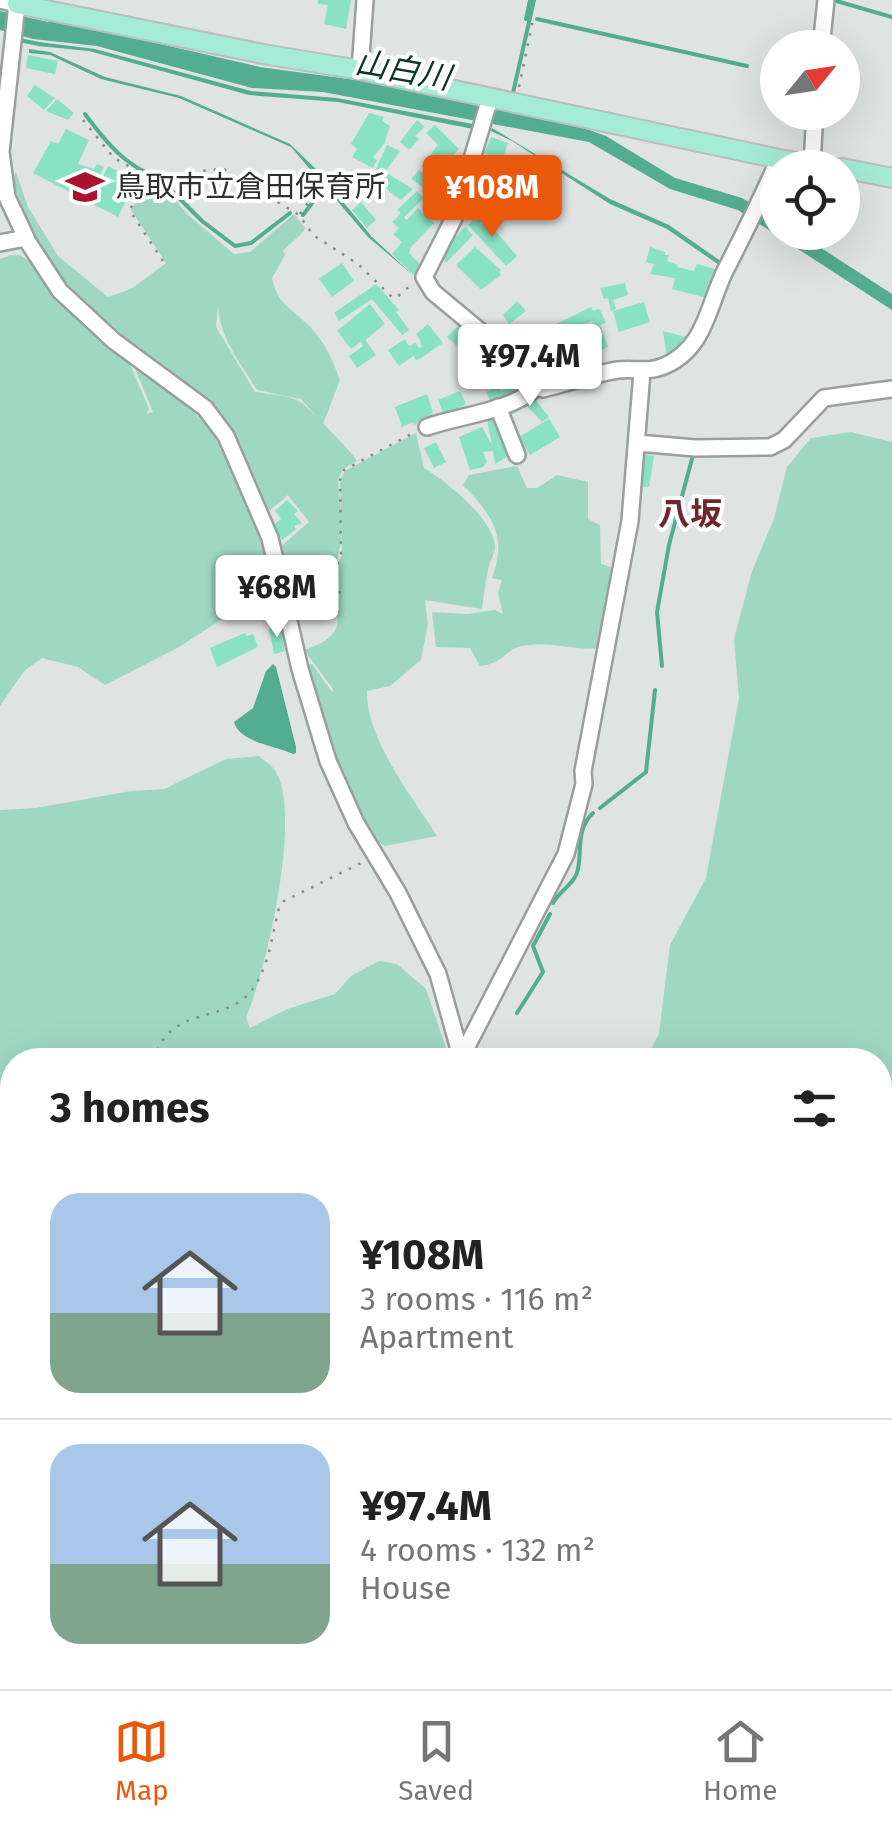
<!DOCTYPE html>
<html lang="en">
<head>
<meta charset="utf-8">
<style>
  body { margin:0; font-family:"Fira Sans","Noto Sans JP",sans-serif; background:#f6f6f6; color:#222; height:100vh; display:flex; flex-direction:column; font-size:38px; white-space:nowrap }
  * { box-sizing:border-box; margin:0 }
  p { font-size:32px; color:#767676 }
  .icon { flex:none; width:55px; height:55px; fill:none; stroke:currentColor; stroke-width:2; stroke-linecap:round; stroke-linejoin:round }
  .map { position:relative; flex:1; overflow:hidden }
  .sheet { position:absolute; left:0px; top:1048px; width:892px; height:642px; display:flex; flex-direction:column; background:#fff; border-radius:40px 40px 0 0; box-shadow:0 10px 40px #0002 }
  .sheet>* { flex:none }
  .needle { width:65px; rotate:60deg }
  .fabs { position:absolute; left:760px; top:30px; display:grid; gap:20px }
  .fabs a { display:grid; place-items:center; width:100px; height:100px; border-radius:50%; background:#fff; box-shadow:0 10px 40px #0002; font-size:50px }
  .price { position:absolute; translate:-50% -85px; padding:0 22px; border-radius:10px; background:#fff; color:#222; font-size:32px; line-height:65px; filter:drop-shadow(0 2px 5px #0008) }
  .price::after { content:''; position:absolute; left:50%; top:60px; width:30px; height:22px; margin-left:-15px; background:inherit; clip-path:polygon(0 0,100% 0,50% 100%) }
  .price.on { background:#ea580c; color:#fff }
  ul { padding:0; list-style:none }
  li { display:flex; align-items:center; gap:30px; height:250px; padding:0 50px }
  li+li { border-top:2px solid #e0e0e0 }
  li span { display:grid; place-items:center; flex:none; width:280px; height:200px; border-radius:30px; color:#555 }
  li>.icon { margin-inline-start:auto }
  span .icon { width:120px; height:120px; fill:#fffc; stroke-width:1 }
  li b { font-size:42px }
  h2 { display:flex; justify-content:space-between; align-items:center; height:120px; padding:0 50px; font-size:42px }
  .dock { display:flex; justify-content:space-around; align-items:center; height:140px; border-top:2px solid #e0e0e0; background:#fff; font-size:28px; color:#767676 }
  .dock a { display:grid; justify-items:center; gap:5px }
  .dock .on { color:#ea580c }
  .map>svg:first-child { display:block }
  .green { fill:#9ed8c3 }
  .water { fill:#53ad90 }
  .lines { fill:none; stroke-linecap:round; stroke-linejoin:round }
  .stream { stroke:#53ad90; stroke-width:4 }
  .building { fill:#89e2c4 }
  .minor-casing { stroke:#9a9e9c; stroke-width:20 }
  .major-casing { stroke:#bcbdbd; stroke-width:22 }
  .path { stroke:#868988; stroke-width:2.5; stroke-dasharray:2.5 8; stroke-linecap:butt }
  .minor { stroke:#fff; stroke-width:15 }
  .major { stroke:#a4ecd6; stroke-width:18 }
  .labels { text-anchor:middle; stroke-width:8; stroke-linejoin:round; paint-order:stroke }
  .poi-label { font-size:30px; fill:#2f3030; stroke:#fff; text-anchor:start }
  .water-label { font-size:32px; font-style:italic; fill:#0c362a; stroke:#fff }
  .neighbourhood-label { font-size:32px; font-weight:bold; fill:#6e282b; stroke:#fff }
</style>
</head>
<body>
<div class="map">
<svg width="892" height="1689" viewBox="0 0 892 1689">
  <rect width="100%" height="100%" fill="#dfe3e1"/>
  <path class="green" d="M16 172 28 207 58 256 108 297 131 289 166 263 131 210C138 197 148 188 162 183L186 213 234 254 250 252 294 214 305 228C299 239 290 242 283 251L285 255 272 278C278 307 293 308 312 329 326 344 333 361 340 380L323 424 301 399 257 390C240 362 220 339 218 306L216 327 255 392C269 394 291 395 302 403 311 410 353 453 357 461L343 469 338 480C340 501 347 554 331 569 323 577 313 581 305 589L293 590 279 548 309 522 288 495 267 513C257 487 249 459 234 435 193 371 117 343 67 287 40 257 26 216 11 178Z
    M11 255H20L28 260 49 292 129 362 149 409 146 414 153 412 133 364C158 382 184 400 204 423 241 468 256 531 275 585L179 647 105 685 78 667 42 658 24 671 0 706V259Z
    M851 432 892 442V1689H547L552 1678H880V1060H645L659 1034 670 945 706 878 739 698 734 639 752 571 774 519 787 467 811 438Z
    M416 433 424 468C445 480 496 521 495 548 494 555 489 563 488 570 485 583 484 596 482 609L425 600 428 624 421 660 390 686 367 691C365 737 413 798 437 836L385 846 375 840 330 750 307 665 312 664 333 693V689L304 650C322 644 344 634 336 611L315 608 303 616 298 615 293 592 306 591 334 571 336 581V569L342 555 340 480 345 471Z
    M517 466 527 488H537L557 475 588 482V519L600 525 601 564 616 569 602 648C574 651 550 640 522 646 505 649 505 663 480 666L470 648 436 647 432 612 468 614 495 610 503 614 498 593 502 580 492 578C508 536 492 515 463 485L469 475Z
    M259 756C264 761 273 766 276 772 302 816 266 972 246 1017L250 1028 287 1009 335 994 351 976 379 961 397 964 426 989 450 1060H12V1233L0 1226V810L36 808 131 791 164 789 226 759Z
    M0 1314H12V1678H378L370 1689H0Z"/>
  <path class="water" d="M0 11 48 22 52 19 260 67 363 81 581 127 606 136 675 178 742 198 777 219 778 232 798 233 892 294V310L738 210 670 189 589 142 323 92 252 88 97 46 33 39 0 30Z
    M39 42 95 49 251 91 337 98 478 125V130L338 102 249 95 89 51 38 46Z
    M29 49 50 52 105 77 181 96 290 144 317 170 372 237 414 276 368 237 291 147 179 98 101 79 50 55 29 53Z
    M492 128 610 199 669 225 722 262 719 265 667 229 610 204 512 141 491 131Z
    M273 664 276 667 296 747V753L293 754C274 745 240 743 234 722L253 708 266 671Z"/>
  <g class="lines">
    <path class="stream" d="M833 0 892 17
      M526 19 530 0
      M537 19 747 66
      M19 40 39 44
      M513 93 534 0
      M85 114C105 141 129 172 165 178
      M166 185 202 221 235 246 251 243 290 213
      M303 215 325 186
      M662 666 657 612 669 545 693 455
      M600 808 646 772 655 690
      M553 903C559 891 576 883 578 869 582 849 576 829 593 813
      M517 1013 543 972 533 946 550 914
      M518 1056 524 1060
      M0 1309H12
      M436 1689 440 1678"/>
  </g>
  <path class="building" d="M318 0H351L346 29 324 24 328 5 318 4Z
    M28 55 58 61 55 74 26 68Z
    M35 85 55 98 44 110 27 96Z
    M57 99 74 113 68 120 46 111Z
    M369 113 384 117 382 121 390 126 384 144 373 157 377 160 373 168 352 157 357 149 351 144Z
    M417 120 425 127 415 136 419 139 409 150 400 142Z
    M435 125 459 149 434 177 422 166 438 145 426 133Z
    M66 129 89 140 78 164 94 169 97 164 104 167 100 175 103 176 108 166 136 180 118 217 33 173 51 141 58 144Z
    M491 137 508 143 502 160 484 153Z
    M387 145 400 151 385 172 413 189 401 200 390 192 380 181 384 176 375 171Z
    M451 166 464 170 452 208 411 179 419 170 445 188Z
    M417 191 424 198 404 217 407 220 418 208 434 223 411 247 409 253 423 267 414 275 392 254 402 242 393 234 399 228 392 222 401 213 397 210Z
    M361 202 376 220 367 228 352 210Z
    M480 213 517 256 506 266 468 225Z
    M465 227 473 235 446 263 439 255Z
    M475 247 501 270 499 272 501 275 481 290 456 265Z
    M650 247 665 252V255H669L667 261 678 265 677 267 694 271 697 264 715 269 707 298 672 289 675 278 650 274 654 264 646 262Z
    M342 263 354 281 332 297 319 279Z
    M625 283 628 295 613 300 616 309 611 311 608 298 604 299 600 288Z
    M376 284 399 310 396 312 409 330 402 335 372 299 339 321 334 313Z
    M517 301 526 311 509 324 503 315Z
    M644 302 650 322 619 332 613 311Z
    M370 304 385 324 365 340 376 355 357 368 349 356 363 346 361 342 351 349 337 331Z
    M591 307 593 311 599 309 601 312 606 323 600 325 608 347 579 359 576 352 573 354 566 337 594 325 592 321 561 335 556 324Z
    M461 323 472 333 458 347 447 337Z
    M428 324 443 343 421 358 416 360 413 356 399 366 388 350 405 339 409 346 416 343 419 348 422 347 420 340 416 334Z
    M663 331 686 337 667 358Z
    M549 343 552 359 545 360 546 367H550L551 376 537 379 536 370 541 369 539 357 528 360 526 349Z
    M495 359 499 375 493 376 494 381 470 386 466 365Z
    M499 386 501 391 513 386 517 396 492 406 486 392Z
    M460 391 466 404 444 415 438 400Z
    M427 394 433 413 414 425 413 422 402 427 395 407Z
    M533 397 549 417 542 422 527 406 511 415 507 408Z
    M497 412 512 454 495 464 493 451 483 452 487 462 483 467 470 470 459 437 482 427 492 445 487 420 479 423 476 417Z
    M549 419 560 437 530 455 519 437Z
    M436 442 446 462 434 468 424 448Z
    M643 454 654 456 649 487 639 486Z
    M287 500 298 511 294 514 302 523 294 526 296 529 282 540 272 526 281 519 275 511Z
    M280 626 285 651 274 654 269 628Z
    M245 633 247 636 253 634 258 647 217 667 210 648Z"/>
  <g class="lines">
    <g class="minor-casing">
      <path id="minor" d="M0 0 17 4 1 152 7 197 28 242 60 291 114 341 205 408 226 436 270 538 300 669 328 761 356 823 398 893 438 974 462 1060
        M821 48 826 0
        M360 70 365 0
        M490 98 455 216 424 277 433 292 492 341 534 386 543 389C568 383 592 374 618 370 634 368 648 373 664 366 705 349 708 306 725 271 744 234 762 197 779 159
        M812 163 815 112
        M0 243 26 238
        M498 407 517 455
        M427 427C461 415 510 412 537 387
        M638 443 695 448 770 447 784 440 824 398 892 389
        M461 1058 566 854 584 784 583 771 630 521 642 372
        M538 1689 543 1678"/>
    </g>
    <g class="major-casing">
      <path id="major" d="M18 0 17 4 263 54 360 70 779 159 837 168
        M842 168 892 178"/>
    </g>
    <path class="path" d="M519 87 533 20
      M83 120 114 158 157 182
      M300 214 322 184
      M163 261 130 211C137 183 197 169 224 169L299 215 313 235 358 264 392 297 396 298 412 284
      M335 571 336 585 342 598
      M295 591H305L335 569 341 554 340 480 344 470 413 433
      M154 1060C170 1003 224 1026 252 990 269 967 272 935 279 908L284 901 361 863
      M0 1236 11 1219 12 1209
      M1 1239 12 1245
      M376 1689 382 1678"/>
    <use href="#minor" class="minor"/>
    <use href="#major" class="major"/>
  </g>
  <defs>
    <g id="school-bare" transform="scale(3)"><path d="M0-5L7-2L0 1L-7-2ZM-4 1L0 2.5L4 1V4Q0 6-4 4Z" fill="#aa132e" stroke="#fff" stroke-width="2.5" paint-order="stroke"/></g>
  </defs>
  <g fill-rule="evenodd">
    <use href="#school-bare" x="85" y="187"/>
  </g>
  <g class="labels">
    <g class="poi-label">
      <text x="115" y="197">鳥取市立倉田保育所</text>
    </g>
    <g class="water-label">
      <text transform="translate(403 70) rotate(10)" y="11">山白川</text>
    </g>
    <g class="neighbourhood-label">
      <text x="690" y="525">八坂</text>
    </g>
  </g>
</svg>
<div class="fabs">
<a><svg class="needle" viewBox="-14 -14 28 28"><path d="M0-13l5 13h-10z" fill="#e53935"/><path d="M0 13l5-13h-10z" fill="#767676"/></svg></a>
<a><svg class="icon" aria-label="locate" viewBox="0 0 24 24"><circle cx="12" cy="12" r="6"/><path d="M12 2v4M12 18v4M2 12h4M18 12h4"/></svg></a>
</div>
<b class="price on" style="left:492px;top:240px">¥108M</b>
<b class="price" style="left:530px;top:409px">¥97.4M</b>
<b class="price" style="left:277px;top:640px">¥68M</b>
<section class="sheet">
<h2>3 homes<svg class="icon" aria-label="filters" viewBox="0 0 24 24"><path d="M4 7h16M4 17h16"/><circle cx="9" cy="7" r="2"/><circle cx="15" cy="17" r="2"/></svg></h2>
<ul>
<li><span style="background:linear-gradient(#a9c7e8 60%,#7fa58c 0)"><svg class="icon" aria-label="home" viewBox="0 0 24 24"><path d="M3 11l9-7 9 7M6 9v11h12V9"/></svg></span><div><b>¥108M</b><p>3 rooms · 116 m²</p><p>Apartment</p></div></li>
<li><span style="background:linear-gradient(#a9c7e8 60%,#7fa58c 0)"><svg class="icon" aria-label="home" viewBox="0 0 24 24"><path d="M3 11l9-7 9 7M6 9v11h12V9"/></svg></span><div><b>¥97.4M</b><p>4 rooms · 132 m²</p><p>House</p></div></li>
</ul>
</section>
</div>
<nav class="dock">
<a class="on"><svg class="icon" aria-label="map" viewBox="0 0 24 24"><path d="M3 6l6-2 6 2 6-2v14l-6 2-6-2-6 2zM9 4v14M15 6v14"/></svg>Map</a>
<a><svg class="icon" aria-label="saved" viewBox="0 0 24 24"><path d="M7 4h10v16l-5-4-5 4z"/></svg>Saved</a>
<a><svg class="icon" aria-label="home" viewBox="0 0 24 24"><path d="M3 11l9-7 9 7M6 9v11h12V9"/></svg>Home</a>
</nav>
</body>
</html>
